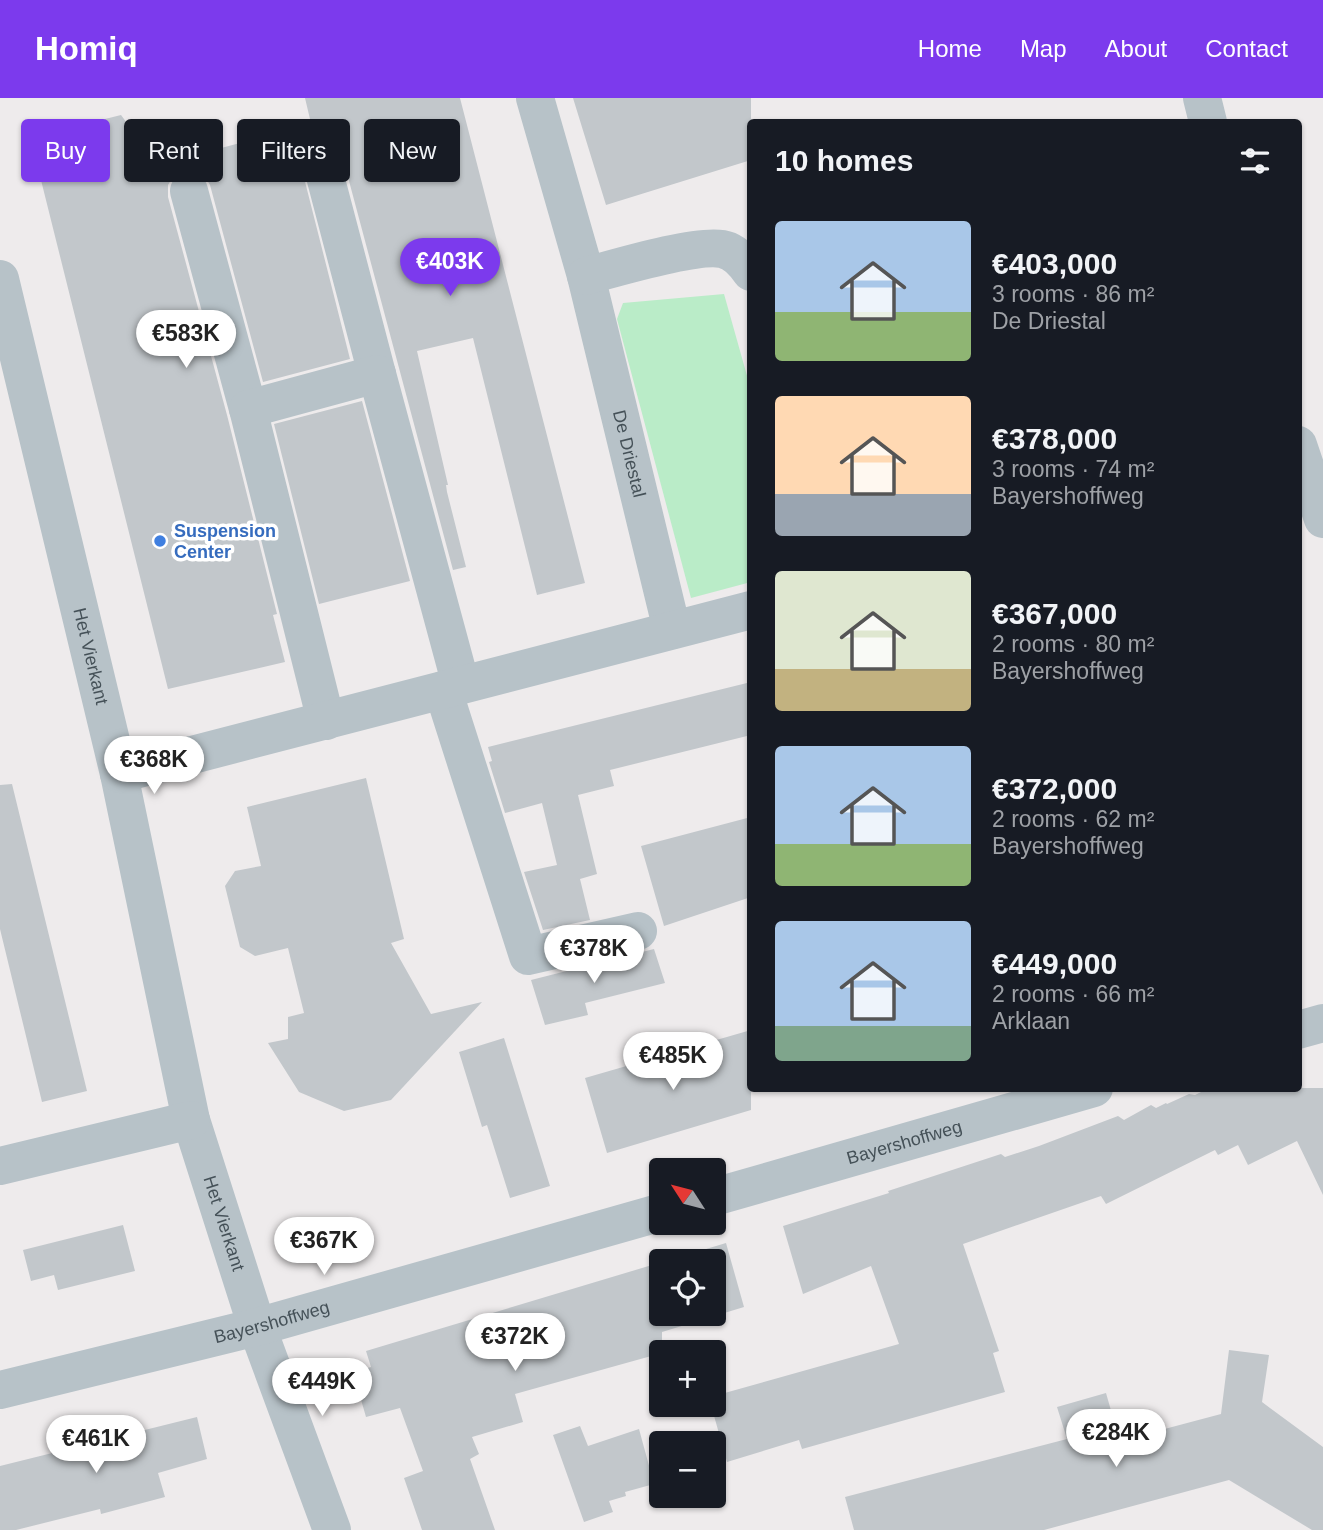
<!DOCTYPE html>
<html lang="en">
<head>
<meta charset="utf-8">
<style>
  body { margin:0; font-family:Arial,sans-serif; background:#20242c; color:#f1f3f6; height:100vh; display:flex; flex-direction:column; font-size:26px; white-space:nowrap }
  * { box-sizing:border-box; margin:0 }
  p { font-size:23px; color:#9ea1a6 }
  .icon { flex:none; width:38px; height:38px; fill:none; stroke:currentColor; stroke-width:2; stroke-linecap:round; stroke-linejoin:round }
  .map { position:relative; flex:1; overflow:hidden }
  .sheet { position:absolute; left:747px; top:21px; width:555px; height:973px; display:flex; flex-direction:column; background:#171b24; border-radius:7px; box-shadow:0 2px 5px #0004 }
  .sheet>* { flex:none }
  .banner { position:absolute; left:21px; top:21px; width:621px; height:63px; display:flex; gap:14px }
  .needle { width:46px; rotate:306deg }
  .tools { position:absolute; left:649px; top:1060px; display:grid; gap:14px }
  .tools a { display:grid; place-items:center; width:77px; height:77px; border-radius:7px; background:#171b24; box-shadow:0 2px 5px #0004; font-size:35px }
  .price { position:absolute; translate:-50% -60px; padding:0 16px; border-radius:24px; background:#fff; color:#222; font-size:23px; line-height:46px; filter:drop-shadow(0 2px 4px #0008) }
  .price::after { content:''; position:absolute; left:50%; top:42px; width:21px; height:16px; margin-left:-10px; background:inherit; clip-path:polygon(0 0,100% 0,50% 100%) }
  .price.selected { background:#7c3aed; color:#fff }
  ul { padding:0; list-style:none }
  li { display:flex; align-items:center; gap:21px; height:175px; padding:0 28px }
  li span { display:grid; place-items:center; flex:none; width:196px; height:140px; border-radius:7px; color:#555 }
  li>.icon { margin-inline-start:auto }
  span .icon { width:84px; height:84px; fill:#fffc; stroke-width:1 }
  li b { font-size:30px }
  h2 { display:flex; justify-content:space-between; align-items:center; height:84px; padding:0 28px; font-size:30px }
  .chip { padding:0 24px; border-radius:7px; background:#171b24; box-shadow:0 2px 5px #0004; font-size:24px; line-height:63px }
  .chip.selected { background:#7c3aed; color:#fff }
  header { display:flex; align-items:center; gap:42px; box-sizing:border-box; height:98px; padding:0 35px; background:#7c3aed; color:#fff }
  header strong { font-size:33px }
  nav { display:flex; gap:38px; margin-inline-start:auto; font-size:24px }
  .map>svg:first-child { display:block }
  .green { fill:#baecc8 }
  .building { fill:#c2c7cb }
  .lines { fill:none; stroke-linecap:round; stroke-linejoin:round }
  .minor { stroke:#b7c2c8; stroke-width:38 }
  .shop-dot { fill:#3f7fe0; stroke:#fff; stroke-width:2.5 }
  .labels { text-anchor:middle; stroke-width:7; stroke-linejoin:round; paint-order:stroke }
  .street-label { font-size:18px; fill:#455158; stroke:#fff }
  .shop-label { font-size:18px; font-weight:bold; fill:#366cbe; stroke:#fff; text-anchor:start }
</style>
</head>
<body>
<header>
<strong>Homiq</strong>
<nav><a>Home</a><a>Map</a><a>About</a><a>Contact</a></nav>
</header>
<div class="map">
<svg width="1323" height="1432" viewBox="0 0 1323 1432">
  <rect width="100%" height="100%" fill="#eeebec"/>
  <path class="green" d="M724 196 751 292V484L691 500 617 221 623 205Z"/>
  <path class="building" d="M305 0H460L585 485 537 497 473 240 417 253 448 387H446L447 394 466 469 453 472 341 53 336 44 326 38H314Z
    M573 0H751V62L606 107Z
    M121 17 135 36 153 32 161 66 240 45 248 73 299 60 350 261 263 284 210 87 204 77 194 72H184L174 77 168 87V99L227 317 277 516 273 517 285 564 168 591 35 58 58 53 53 34Z
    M362 303 410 483 319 506 274 326Z
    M751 584V637L610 672 614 688 578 697 597 776 580 781 590 822 543 832 524 774 557 767 542 705 505 715 489 664 492 663 488 649Z
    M366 680 404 841 391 845 431 916 482 904 391 1002 344 1013 299 994 268 945 288 941V919L304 915 288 850 255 858 240 849 225 788 235 773 261 768 247 709Z
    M12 686 87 993 42 1004 0 831V687Z
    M751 719V799L664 828 641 748Z
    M654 851 665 885 585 905 588 917 545 927 531 882Z
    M751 932V1012L607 1055 585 980Z
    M504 940 550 1088 510 1100 487 1027 482 1029 459 954Z
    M1209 990H1323V1097L1297 1043 1248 1067 1238 1047 1218 1057 1215 1052 1106 1106 1101 1098 963 1146 999 1253 993 1255 1005 1294 802 1351 799 1342 727 1364 711 1307H714V1298L899 1246 871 1168 803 1196 783 1128 889 1095 888 1093 1001 1056 1005 1059 1039 1048 1118 1018 1124 1022 1151 1007 1156 1010 1166 1005 1167 1006 1189 996 1195 997Z
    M123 1127 135 1173 58 1192 54 1177 31 1183 23 1152Z
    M726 1145 744 1209 662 1234V1255L515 1296 523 1324 472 1339 479 1356 470 1361 495 1432H422L404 1380 423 1373 400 1310 366 1319 353 1274 371 1269 366 1253 662 1164V1216H714V1164H663Z
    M1229 1252 1269 1257 1262 1304 1323 1349V1432H1312L1229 1382 1044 1432H854L845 1399 1067 1341 1057 1309 1106 1295 1118 1337 1155 1326 1157 1333 1221 1316Z
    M197 1319 207 1361 158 1375 165 1399 101 1416 100 1411 16 1432H0V1368Z
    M580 1328 588 1348 639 1331 654 1386 625 1394 626 1398 609 1403 613 1414 584 1424 553 1337Z"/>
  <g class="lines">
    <g class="minor">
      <path id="s1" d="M535 0 586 178 672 532"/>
      <path d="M1202 0 1208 24"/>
      <path d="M320 59 377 276"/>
      <path d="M189 93 248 311"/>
      <path d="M586 178C616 170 695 146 722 151 734 153 744 164 751 174"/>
      <path id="s2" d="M0 181 119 676 191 1022 257 1229 332 1432"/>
      <path d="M1298 347 1323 421"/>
      <path d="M443 592 528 858 638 833"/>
      <path d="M326 623 248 311 377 276 461 587"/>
      <path d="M119 676 751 512"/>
      <path d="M1298 932 1323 925"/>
      <path d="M0 1068 191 1022"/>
      <path id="s3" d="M714 1099 1094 990"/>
      <path id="s4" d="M0 1292 257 1229 662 1114"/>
    </g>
  </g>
  <circle class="shop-dot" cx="160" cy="443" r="7"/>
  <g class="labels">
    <g class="street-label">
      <text dy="6" stroke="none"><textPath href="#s1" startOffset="368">De Driestal</textPath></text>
      <text dy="6" stroke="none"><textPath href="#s2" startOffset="388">Het Vierkant</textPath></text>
      <text dy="6" stroke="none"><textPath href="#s3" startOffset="198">Bayershoffweg</textPath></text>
      <text dy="6" stroke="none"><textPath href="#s2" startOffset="971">Het Vierkant</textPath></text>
      <text dy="6" stroke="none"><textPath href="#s4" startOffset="280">Bayershoffweg</textPath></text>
    </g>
    <g class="shop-label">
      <text x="174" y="439">Suspension<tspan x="174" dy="21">Center</tspan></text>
    </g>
  </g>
</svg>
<div class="tools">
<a><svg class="needle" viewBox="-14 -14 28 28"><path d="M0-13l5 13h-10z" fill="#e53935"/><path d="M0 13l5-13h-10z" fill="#9ea1a6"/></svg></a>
<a><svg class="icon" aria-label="locate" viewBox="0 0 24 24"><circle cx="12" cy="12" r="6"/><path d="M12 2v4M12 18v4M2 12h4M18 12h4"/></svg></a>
<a>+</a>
<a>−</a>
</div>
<b class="price selected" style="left:450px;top:200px">€403K</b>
<b class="price" style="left:186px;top:272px">€583K</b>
<b class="price" style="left:154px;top:698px">€368K</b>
<b class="price" style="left:594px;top:887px">€378K</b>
<b class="price" style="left:673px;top:994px">€485K</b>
<b class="price" style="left:324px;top:1179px">€367K</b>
<b class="price" style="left:515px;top:1275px">€372K</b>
<b class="price" style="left:322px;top:1320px">€449K</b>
<b class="price" style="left:1116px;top:1371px">€284K</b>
<b class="price" style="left:96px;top:1377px">€461K</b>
<div class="banner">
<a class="chip selected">Buy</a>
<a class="chip">Rent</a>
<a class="chip">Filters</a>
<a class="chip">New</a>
</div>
<section class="sheet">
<h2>10 homes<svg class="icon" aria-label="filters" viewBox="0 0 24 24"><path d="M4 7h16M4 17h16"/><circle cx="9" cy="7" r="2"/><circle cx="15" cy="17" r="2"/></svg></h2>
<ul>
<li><span style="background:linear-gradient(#a9c7e8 65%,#8fb573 0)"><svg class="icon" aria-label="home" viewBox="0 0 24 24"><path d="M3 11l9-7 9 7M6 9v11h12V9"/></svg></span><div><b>€403,000</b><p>3 rooms · 86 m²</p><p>De Driestal</p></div></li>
<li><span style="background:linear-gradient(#ffd9b3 70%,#9aa5b1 0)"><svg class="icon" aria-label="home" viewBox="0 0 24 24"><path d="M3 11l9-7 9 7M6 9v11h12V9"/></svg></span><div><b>€378,000</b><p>3 rooms · 74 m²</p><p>Bayershoffweg</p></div></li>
<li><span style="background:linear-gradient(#dfe7d0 70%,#c2b280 0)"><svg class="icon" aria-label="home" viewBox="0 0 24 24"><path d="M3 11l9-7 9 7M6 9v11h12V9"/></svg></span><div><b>€367,000</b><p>2 rooms · 80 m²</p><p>Bayershoffweg</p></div></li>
<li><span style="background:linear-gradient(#a9c7e8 70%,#8fb573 0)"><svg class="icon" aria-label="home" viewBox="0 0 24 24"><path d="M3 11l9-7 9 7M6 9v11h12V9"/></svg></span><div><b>€372,000</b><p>2 rooms · 62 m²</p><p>Bayershoffweg</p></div></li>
<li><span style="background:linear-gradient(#a9c7e8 75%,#7fa58c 0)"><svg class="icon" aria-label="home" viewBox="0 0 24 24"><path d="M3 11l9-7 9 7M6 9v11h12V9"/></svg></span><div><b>€449,000</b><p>2 rooms · 66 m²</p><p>Arklaan</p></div></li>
</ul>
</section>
</div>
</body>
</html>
